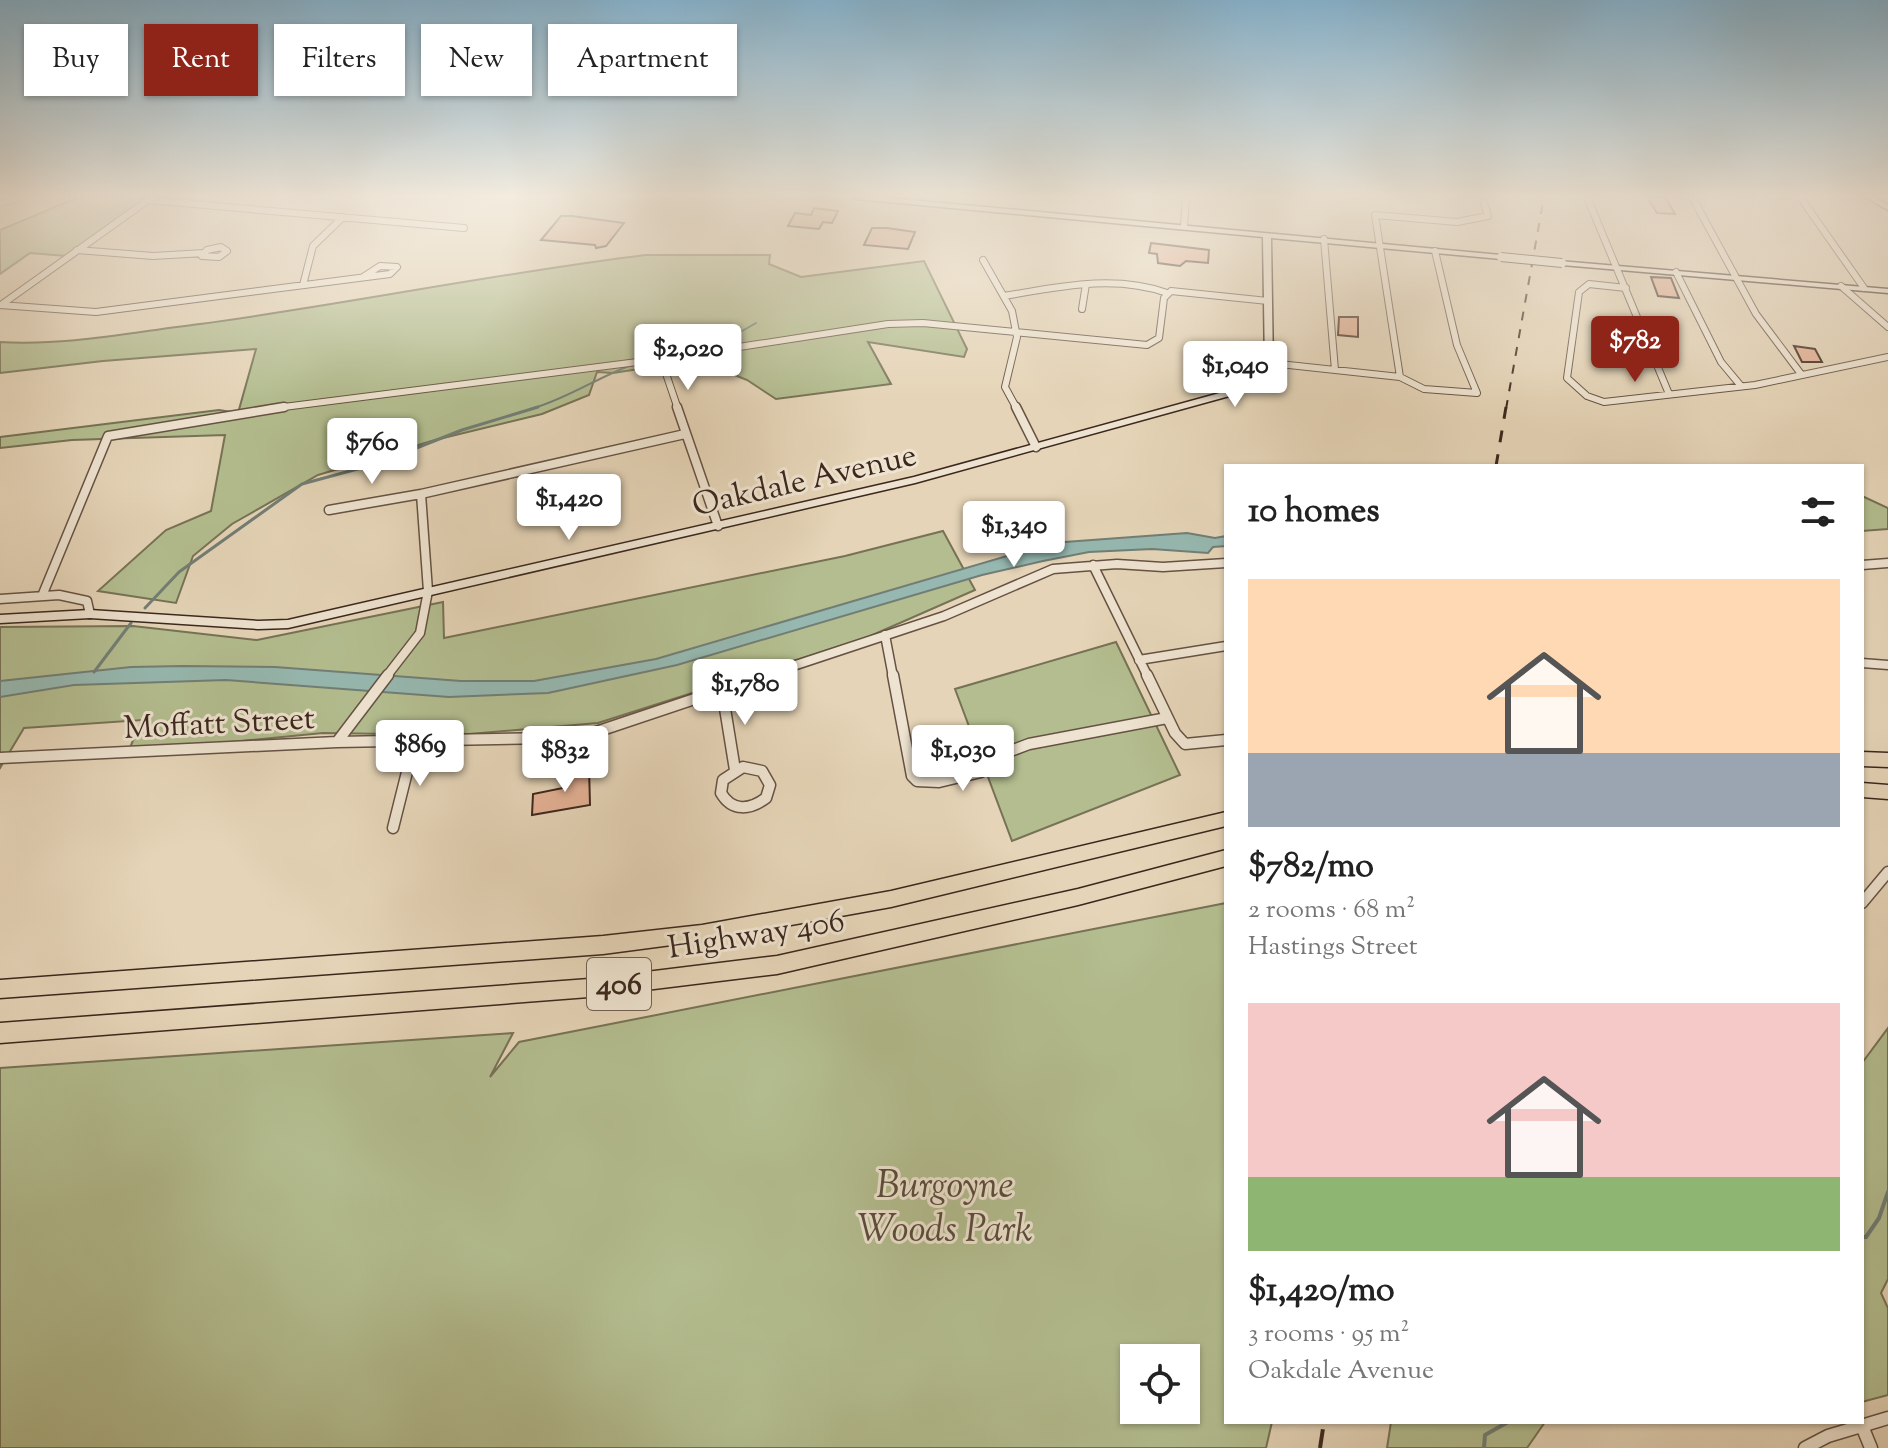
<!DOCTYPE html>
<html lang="en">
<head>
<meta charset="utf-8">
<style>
  body { margin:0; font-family:"Sorts Mill Goudy",serif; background:#f6f6f6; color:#222; height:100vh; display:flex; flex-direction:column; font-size:30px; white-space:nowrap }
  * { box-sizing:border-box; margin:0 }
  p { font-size:26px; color:#767676 }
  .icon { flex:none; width:44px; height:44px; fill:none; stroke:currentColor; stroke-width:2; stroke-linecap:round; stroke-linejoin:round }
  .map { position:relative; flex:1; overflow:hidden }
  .sheet { position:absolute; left:1224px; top:464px; width:640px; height:960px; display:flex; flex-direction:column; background:#fff; border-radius:0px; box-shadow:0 2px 6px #0004 }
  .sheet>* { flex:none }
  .hud { position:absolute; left:24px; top:24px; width:760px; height:72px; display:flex; gap:16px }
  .buttons { position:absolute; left:1120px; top:1344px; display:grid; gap:16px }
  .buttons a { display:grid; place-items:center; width:80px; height:80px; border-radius:0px; background:#fff; box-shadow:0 2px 6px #0004; font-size:40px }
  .price { position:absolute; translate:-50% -68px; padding:0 18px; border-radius:8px; background:#fff; color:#222; font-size:26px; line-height:52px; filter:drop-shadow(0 2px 4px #0008) }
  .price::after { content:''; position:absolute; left:50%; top:48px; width:24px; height:18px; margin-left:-12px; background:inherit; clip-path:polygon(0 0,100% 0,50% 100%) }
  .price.selected { background:#8f2418; color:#fff }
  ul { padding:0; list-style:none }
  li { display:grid; align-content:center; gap:16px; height:424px; padding:0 24px }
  li span { display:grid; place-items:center; height:248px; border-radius:0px; color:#555 }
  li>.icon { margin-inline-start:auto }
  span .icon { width:144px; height:144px; fill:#fffc; stroke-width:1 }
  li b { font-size:34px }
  h2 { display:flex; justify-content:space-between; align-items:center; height:96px; padding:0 24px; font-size:34px }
  .tag { padding:0 28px; border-radius:0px; background:#fff; box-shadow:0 2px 6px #0004; font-size:28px; line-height:72px }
  .tag.selected { background:#8f2418; color:#fff }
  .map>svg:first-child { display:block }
  .green { fill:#b3bd8f; stroke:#777256; stroke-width:2; fill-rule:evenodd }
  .water { fill:#96b8b0; stroke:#727e75; stroke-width:2 }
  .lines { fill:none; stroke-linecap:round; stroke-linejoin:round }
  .stream-far2 { stroke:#727e75; stroke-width:2 }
  .stream-far1 { stroke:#727e75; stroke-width:3 }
  .stream { stroke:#727e75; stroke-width:4 }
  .building { fill:#e4b094; stroke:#3b271d; stroke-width:2 }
  .street-far3-casing { stroke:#665244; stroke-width:8 }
  .street-far2-casing { stroke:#665244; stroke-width:11 }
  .street-far1-casing { stroke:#665244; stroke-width:13 }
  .street-casing { stroke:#665244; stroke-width:15 }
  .secondary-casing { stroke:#3b271d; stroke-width:3 }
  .highway-casing { stroke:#3b271d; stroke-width:3 }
  .street-far3 { stroke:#eee3d0; stroke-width:6 }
  .street-far2 { stroke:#eee3d0; stroke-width:8 }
  .street-far1 { stroke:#eee3d0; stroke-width:10 }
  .street { stroke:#eee3d0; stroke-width:12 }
  .secondary { fill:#eee3d0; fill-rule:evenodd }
  .highway { fill:#e5d4b7; fill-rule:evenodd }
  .rail-far2 { stroke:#3b271d; stroke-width:2; stroke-dasharray:9 9; stroke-linecap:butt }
  .rail-far1 { stroke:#3b271d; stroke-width:3; stroke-dasharray:12 12; stroke-linecap:butt }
  .rail { stroke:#3b271d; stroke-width:4; stroke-dasharray:19 19; stroke-linecap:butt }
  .secondary-bridge-casing { stroke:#3b271d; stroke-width:10; stroke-linecap:butt }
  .secondary-bridge { stroke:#eee3d0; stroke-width:8 }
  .labels { text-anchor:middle; stroke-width:6; stroke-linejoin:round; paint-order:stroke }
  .shield { fill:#eee3d0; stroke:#715f53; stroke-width:2 }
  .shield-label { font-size:30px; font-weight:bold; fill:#3b271d }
  .street-label { font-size:32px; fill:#3b271d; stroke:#eee3d0 }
  .near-park-label { font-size:38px; font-style:italic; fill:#594c3a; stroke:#eee3d0 }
</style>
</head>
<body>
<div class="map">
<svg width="1888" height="1448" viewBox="0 0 1888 1448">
  <rect width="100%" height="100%" fill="#e5d4b7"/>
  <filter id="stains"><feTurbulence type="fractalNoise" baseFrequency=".0025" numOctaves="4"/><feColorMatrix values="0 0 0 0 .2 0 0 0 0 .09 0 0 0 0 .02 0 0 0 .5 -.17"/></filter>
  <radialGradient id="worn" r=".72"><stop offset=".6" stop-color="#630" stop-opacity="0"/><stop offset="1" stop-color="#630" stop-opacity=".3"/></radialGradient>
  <path class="green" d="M79 197H146L66 256 30 253 0 274V230Z
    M646 255H770L769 264 801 277 924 261 967 349 964 357 868 342 891 384 776 399 747 380 697 360 613 373 597 372 589 395 542 414 435 440 318 475 232 524 193 556 176 603 98 591 166 530 211 511 225 435 72 440 0 448V437L219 410 238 413 256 349 103 361 0 373V342C67 346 133 332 200 324 349 304 497 273 646 255Z
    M1862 496 1888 508V529L1862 531Z
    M943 531 975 590 868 637 598 723 458 735 323 733 128 752 142 720 24 728 0 768V627L133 626 257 640 443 602 444 638 845 556Z
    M1116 642 1180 775 1012 841 955 689Z
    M1226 903V1422H1272L1266 1448H0V1068L513 1033 490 1077 519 1042ZM1134 1358H1186V1410H1134Z
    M1888 1028V1279L1881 1293 1888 1308V1395L1862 1402V1063Z
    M1391 1422H1545L1527 1448H1387Z"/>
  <path class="water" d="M1187 533 1215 538 1226 536V546L1213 547 1208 553 1152 549 1089 552 1043 561 982 575 677 665 548 693 449 697 226 680 74 685 0 697V681L131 667 183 666 275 667 461 681H534L656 659 1051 543Z"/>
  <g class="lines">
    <path class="stream-far2" d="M711 349 756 323
      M531 409C566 399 595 379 629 366"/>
    <path class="stream-far1" d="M145 608 179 572 302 484 376 464 462 430 538 407
      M94 672 131 623"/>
    <path class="stream" d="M1862 1237H1866L1879 1218 1888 1192
      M1484 1448 1485 1435 1508 1422"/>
  </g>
  <path class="building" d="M1647 197H1665L1675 214 1657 213Z
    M814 208 838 211 832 223 823 222 819 229 788 226 795 213 811 215Z
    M561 216H572L624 223 606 246 596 248 595 245 541 240Z
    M872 228H887L915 232 908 249 864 245Z
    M1151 243 1209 250 1208 263 1186 261 1180 266 1158 263 1157 254 1149 253Z
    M1651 277 1671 278 1679 298 1658 296Z
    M1339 317H1358V337L1338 335Z
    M1794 346 1815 349 1822 362H1802Z
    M589 767 590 805 532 815 533 794 563 788 562 772Z"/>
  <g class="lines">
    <g class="street-far3-casing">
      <path id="street-far3" d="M1587 197 1669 394
        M1692 197 1756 314 1801 374
        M1800 197 1864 288
        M148 200 464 228
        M0 203 23 197
        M1184 226 1186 197
        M1324 239 1335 370
        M221 247 227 251 219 257 202 256 207 250Z
        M77 250 153 256 204 253
        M983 260 1012 311 1017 337 1005 387 1017 409
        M1676 272 1721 362 1741 386
        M303 285 313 246 343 217
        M1841 286 1888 327
        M1626 288 1589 284 1579 292 1567 378 1587 396 1604 402 1755 385 1888 357
        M1004 296C1058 287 1114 274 1167 293
        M0 305 96 312 390 274 397 267 380 266 363 277
        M1 305 151 198
        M1082 309 1086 284
        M661 359 678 409
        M1270 363 1400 377
        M1400 377 1375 215 1457 222 1488 216 1484 203
        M1400 377 1424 389 1477 393 1457 345 1435 251
        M268 409 661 359 888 324 923 323 1147 345 1159 338 1164 298 1171 291 1268 301"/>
    </g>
    <g class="street-far2-casing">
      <path id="street-far2" d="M677 407 718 526
        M1016 407 1036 447
        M329 510 421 494 685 434
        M1093 565 1148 677
        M1862 565 1888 563
        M42 596 108 436 284 407
        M0 599 59 595 87 601 90 614
        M885 635 893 677
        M1139 660 1226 646
        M1862 663 1888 665
        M386 677 420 633 428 591 421 494
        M760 677 944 616 1053 569 1117 564 1163 567 1226 563"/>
    </g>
    <g class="street-far1-casing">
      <path id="street-far1" d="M893 675 912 776 917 781 939 782 981 772 1000 755 1029 744 1167 718
        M1147 675 1175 733 1185 744 1226 740
        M722 690 735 770
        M337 742 388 675
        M0 758 337 742 552 738 593 733 766 675
        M743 767 762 771 770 785 766 798C750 810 732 812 721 793L723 780Z
        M393 828 415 740
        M1862 903 1888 872"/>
    </g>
    <g class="street-casing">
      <path id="street" d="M1862 1426 1871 1448
        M1805 1448 1828 1436 1888 1418"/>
    </g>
    <g class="secondary-casing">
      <path id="secondary" d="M851 197H878L1501 255 1505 257 1501 259 1271 238 1273 368 1254 386 1233 395 915 483 288 628 258 629 90 618 0 623V615L90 610 258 621 288 620 914 477 1227 391 1248 382 1265 367 1263 237 855 199Z
        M1865 197H1874L1888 205V210Z
        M1559 261 1888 289V293L1562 265 1558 263Z"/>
    </g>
    <g class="highway-casing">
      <path id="highway" d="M1862 752 1888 753V767L1862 766Z
        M1862 783 1888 785V799L1862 797Z
        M1226 812V826L891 907 702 941 603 954 0 998V980L603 936 702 925 891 891Z
        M1226 850V866L1078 905 777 974 589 997 0 1043V1023L589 979 777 956 1078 889Z"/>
    </g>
    <use href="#street-far3" class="street-far3"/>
    <use href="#street-far2" class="street-far2"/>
    <use href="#street-far1" class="street-far1"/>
    <use href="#street" class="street"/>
    <use href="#secondary" class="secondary"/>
    <use href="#highway" class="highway"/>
    <path class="rail-far2" d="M1506 409 1544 197"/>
    <path class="rail-far1" d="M1496 466 1506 407"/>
    <path class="rail" d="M1320 1448 1324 1422"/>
    <g class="secondary-bridge-casing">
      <path id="secondary-bridge" d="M1501 257 1562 263"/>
    </g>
    <use href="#secondary-bridge" class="secondary-bridge"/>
  </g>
  <linearGradient id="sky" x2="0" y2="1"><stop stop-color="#87b6d2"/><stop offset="0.49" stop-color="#f3ecdf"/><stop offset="1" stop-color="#f3ecdf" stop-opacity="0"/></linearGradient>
  <rect width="1888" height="400" fill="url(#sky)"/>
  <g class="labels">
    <rect class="shield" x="587" y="958" width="64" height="52" rx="6"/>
    <g class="shield-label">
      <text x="619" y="994">406</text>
    </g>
    <g class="street-label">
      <text transform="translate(804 479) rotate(-13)" y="11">Oakdale Avenue</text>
      <text transform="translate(219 722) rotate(-3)" y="11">Moffatt Street</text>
      <text transform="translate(756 933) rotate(-9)" y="11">Highway 406</text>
    </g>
    <g class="near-park-label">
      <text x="945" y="1197">Burgoyne<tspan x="945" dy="44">Woods Park</tspan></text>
    </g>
  </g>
  <rect width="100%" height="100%" filter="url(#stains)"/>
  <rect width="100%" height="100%" fill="url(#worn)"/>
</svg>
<div class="buttons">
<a><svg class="icon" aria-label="locate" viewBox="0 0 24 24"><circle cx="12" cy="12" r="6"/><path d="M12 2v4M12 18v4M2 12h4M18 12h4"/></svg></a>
</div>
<b class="price selected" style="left:1635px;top:384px">$782</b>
<b class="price" style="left:688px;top:392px">$2,020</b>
<b class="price" style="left:1235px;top:409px">$1,040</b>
<b class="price" style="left:372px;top:486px">$760</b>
<b class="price" style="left:569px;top:542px">$1,420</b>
<b class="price" style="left:1014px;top:569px">$1,340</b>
<b class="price" style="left:745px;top:727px">$1,780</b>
<b class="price" style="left:420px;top:788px">$869</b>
<b class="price" style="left:963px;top:793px">$1,030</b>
<b class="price" style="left:565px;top:794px">$832</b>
<div class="hud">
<a class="tag">Buy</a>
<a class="tag selected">Rent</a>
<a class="tag">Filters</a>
<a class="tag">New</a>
<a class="tag">Apartment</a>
</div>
<section class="sheet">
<h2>10 homes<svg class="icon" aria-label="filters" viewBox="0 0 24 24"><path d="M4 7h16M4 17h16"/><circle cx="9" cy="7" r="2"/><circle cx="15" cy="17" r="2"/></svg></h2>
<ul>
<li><span style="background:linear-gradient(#ffd9b3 70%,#9aa5b1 0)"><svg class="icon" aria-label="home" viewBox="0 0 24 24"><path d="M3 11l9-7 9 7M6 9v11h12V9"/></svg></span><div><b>$782/mo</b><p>2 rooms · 68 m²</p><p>Hastings Street</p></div></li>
<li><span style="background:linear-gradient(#f6c9c9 70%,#8fb573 0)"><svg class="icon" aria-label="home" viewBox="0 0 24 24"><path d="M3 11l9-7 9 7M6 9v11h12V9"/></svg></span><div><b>$1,420/mo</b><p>3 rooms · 95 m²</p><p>Oakdale Avenue</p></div></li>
</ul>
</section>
</div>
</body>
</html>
